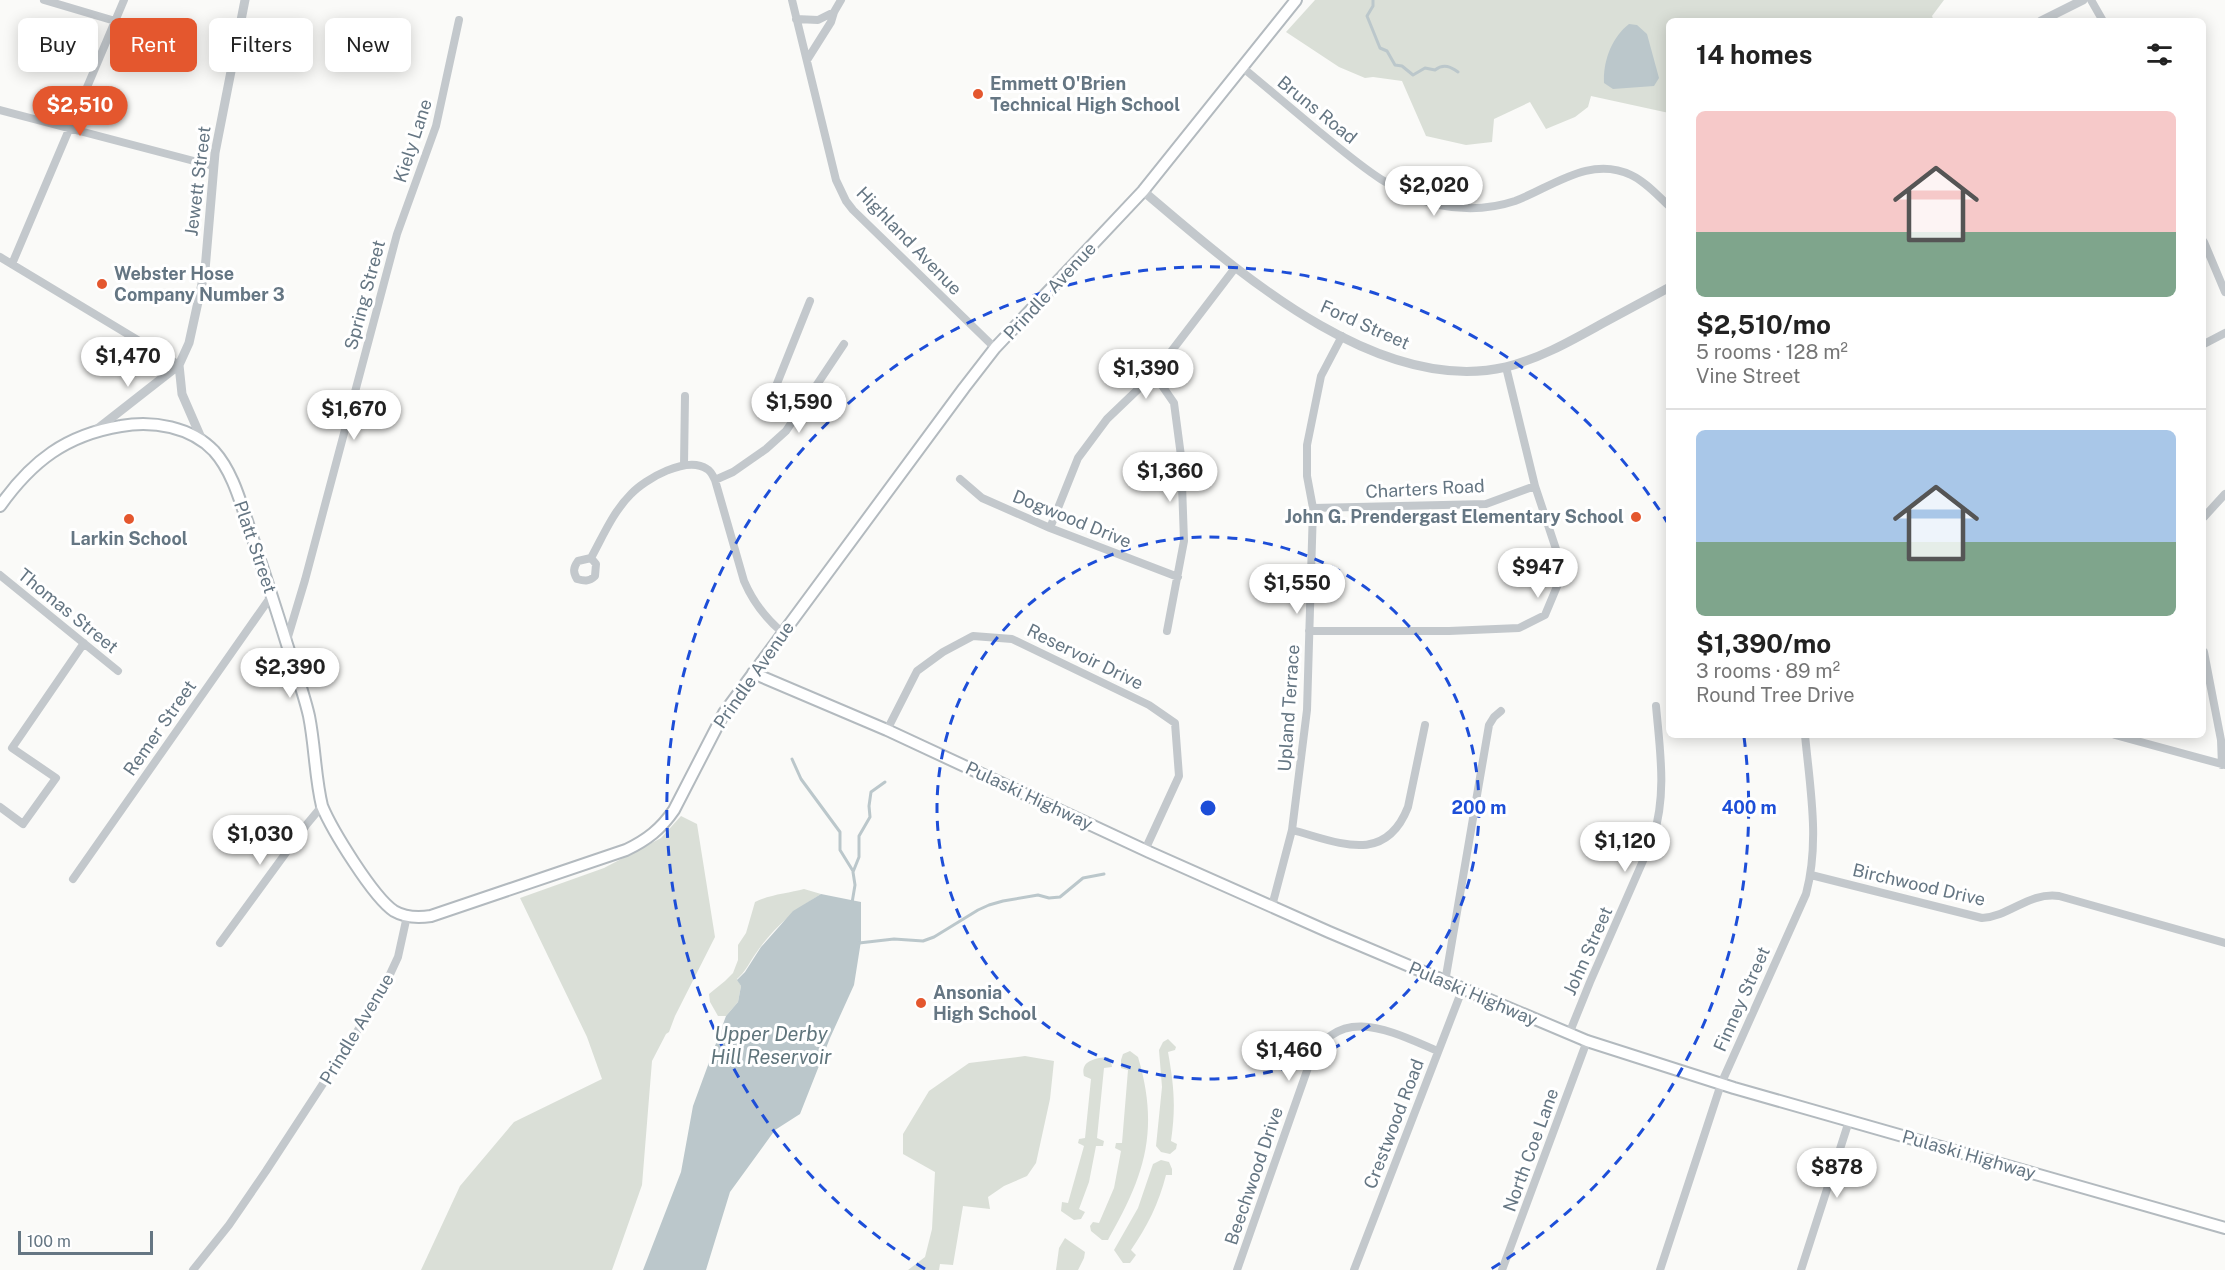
<!DOCTYPE html>
<html lang="en">
<head>
<meta charset="utf-8">
<style>
  body { margin:0; font-family:"Public Sans",sans-serif; background:#f6f6f6; color:#222; height:100vh; display:flex; flex-direction:column; font-size:22px; white-space:nowrap }
  * { box-sizing:border-box; margin:0 }
  p { font-size:20px; color:#767676 }
  .icon { flex:none; width:33px; height:33px; fill:none; stroke:currentColor; stroke-width:2; stroke-linecap:round; stroke-linejoin:round }
  .map { position:relative; flex:1; overflow:hidden }
  .details { position:absolute; left:1666px; top:18px; width:540px; height:720px; display:flex; flex-direction:column; background:#fff; border-radius:9px; box-shadow:0 3px 15px #0003 }
  .details>* { flex:none }
  .banner { position:absolute; left:18px; top:18px; width:570px; height:54px; display:flex; gap:12px }
  .scale { position:absolute; left:18px; bottom:15px; width:135px; box-sizing:border-box; padding-left:6px; border:3px solid #657683; border-top:0; font-size:16px; line-height:21px; white-space:nowrap; color:#657683; -webkit-text-stroke:4px #fff; paint-order:stroke }
  .price { position:absolute; translate:-50% -51px; padding:0 14px; border-radius:21px; background:#fff; color:#222; font-size:20px; line-height:39px; filter:drop-shadow(0 2px 3px #0008) }
  .price::after { content:''; position:absolute; left:50%; top:36px; width:18px; height:14px; margin-left:-9px; background:inherit; clip-path:polygon(0 0,100% 0,50% 100%) }
  .price.on { background:#e4572e; color:#fff }
  ul { padding:0; list-style:none }
  li { display:grid; align-content:center; gap:12px; height:318px; padding:0 30px }
  li+li { border-top:2px solid #e0e0e0 }
  li span { display:grid; place-items:center; height:186px; border-radius:9px; color:#555 }
  li>.icon { margin-inline-start:auto }
  span .icon { width:108px; height:108px; fill:#fffc; stroke-width:1 }
  li b { font-size:26px }
  h2 { display:flex; justify-content:space-between; align-items:center; height:72px; padding:0 30px; font-size:26px }
  .pill { padding:0 21px; border-radius:9px; background:#fff; box-shadow:0 3px 15px #0003; font-size:21px; line-height:54px }
  .pill.on { background:#e4572e; color:#fff }
  .map>svg:first-child { display:block }
  .green { fill:#dadfd7 }
  .water { fill:#bbc7cb }
  .lines { fill:none; stroke-linecap:round; stroke-linejoin:round }
  .stream { stroke:#bbc7cb; stroke-width:3 }
  .secondary-casing { stroke:#b3babf; stroke-width:14 }
  .minor { stroke:#c3c8cc; stroke-width:8 }
  .tertiary { stroke:#c3c8cc; stroke-width:9 }
  .secondary { stroke:#fff; stroke-width:10 }
  .ring { fill:none; stroke:#1d4ed8; stroke-width:3; stroke-dasharray:10 8 }
  .poi-dot { fill:#e4572e; stroke:#fff; stroke-width:2 }
  .labels { text-anchor:middle; stroke-width:6; stroke-linejoin:round; paint-order:stroke }
  .poi-label { font-size:18px; font-weight:bold; fill:#657683; stroke:#fff; text-anchor:start }
  .street-label { font-size:18px; fill:#657683; stroke:#fff }
  .water-label { font-size:20px; font-style:italic; fill:#60757c; stroke:#fff }
  .centre { fill:#1d4ed8; stroke:#fff; stroke-width:3 }
  .ring-label { font-size:18px; text-anchor:middle; font-weight:bold; fill:#1d4ed8; stroke:#fff; stroke-width:6; stroke-linejoin:round; paint-order:stroke }
</style>
</head>
<body>
<div class="map">
<svg width="2225" height="1270" viewBox="0 0 2225 1270">
  <rect width="100%" height="100%" fill="#fafaf8"/>
  <path class="green" d="M1315 0H1944L1932 16 1934 21H1670L1669 113 1591 96 1588 107 1575 117 1546 129 1530 102 1494 119 1492 142 1466 145 1426 136 1402 81 1373 77 1365 78 1339 67 1286 32Z
    M681 816 697 824 715 937 675 1016 669 1032 666 1034 652 1061 642 1185 612 1270H421L460 1186 514 1122 602 1079 587 1037 520 898 604 868 661 838Z
    M804 889 821 894C793 911 772 929 754 956 748 965 745 972 737 979L741 986 738 1002 726 1016H718L710 1002 709 994 725 981 733 973 738 960V945L746 933 755 902C768 895 789 893 804 889Z
    M1168 1039 1176 1047 1175 1050 1168 1052C1174 1086 1176 1106 1171 1141L1177 1144 1176 1149 1170 1154 1161 1152 1156 1146 1162 1087 1159 1050 1163 1042Z
    M1130 1051 1138 1057C1159 1128 1146 1173 1110 1236L1108 1240H1102L1091 1231 1090 1226 1093 1222 1099 1223 1114 1188 1121 1151 1115 1148 1116 1143H1122L1128 1070 1121 1068V1060L1123 1054Z
    M1025 1056 1054 1061 1050 1099 1036 1163 1027 1176 1004 1186 988 1197 990 1209 963 1206 953 1265 940 1264 939 1270H908L925 1257 932 1229 935 1172 903 1154V1134L929 1091 969 1063Z
    M1108 1057 1111 1061 1112 1067 1104 1068 1097 1138 1104 1141 1103 1146H1096L1089 1182 1079 1209 1085 1212 1081 1219 1074 1220 1061 1211 1062 1202 1068 1203 1084 1146 1078 1143 1079 1139 1085 1138 1091 1079 1084 1076C1080 1061 1095 1058 1108 1057Z
    M1161 1160 1169 1162 1172 1169V1175H1166C1159 1203 1147 1227 1131 1250L1136 1255 1130 1263H1123L1114 1250 1138 1208 1153 1164Z
    M1065 1238 1085 1252 1084 1258 1078 1270H1056L1059 1248Z"/>
  <path class="water" d="M1629 24 1637 25 1647 34 1659 78 1654 86 1613 89 1604 83C1603 61 1612 37 1629 24Z
    M821 894 861 902V941L854 985 830 1038 800 1114 775 1130 730 1192 706 1270H643L681 1172 693 1106 726 1016 738 1002 741 986 737 980 745 972 761 947 793 911Z"/>
  <g class="lines">
    <path class="stream" d="M1373 0V6L1367 16 1380 48 1387 51 1395 65 1402 66 1413 75 1425 68 1435 70C1444 63 1451 67 1458 72
      M792 759 801 779 840 832V850L853 871
      M852 903 855 885 853 872 859 857V836L870 817 869 806 871 792 885 782
      M859 943 894 939 923 941 934 937 978 910 989 905 1003 901 1038 895 1049 898 1060 897 1083 878 1104 874"/>
    <g class="secondary-casing">
      <path id="secondary" d="M0 506C32 461 66 435 121 426 153 420 191 427 214 451 233 472 241 504 250 530 262 566 274 602 285 638 293 664 303 690 309 716 315 746 315 777 322 806 332 830 373 897 394 911 406 918 418 918 431 916L626 850C647 840 661 829 674 810L724 713 964 388 995 348 1143 191 1296 0
        M753 673 887 730 1149 852 1329 932 1587 1041 1734 1088 2225 1228"/>
    </g>
    <path class="minor" d="M44 0 186 42
      M792 0 836 180 846 201 853 210 995 348
      M2091 0 2103 21
      M796 19 818 20 834 12
      M807 60 831 22 834 12 841 0
      M1242 67C1267 88 1291 108 1316 129 1353 159 1391 194 1439 205 1464 210 1491 209 1515 201 1552 187 1590 155 1631 175 1646 182 1658 196 1670 207
      M0 110 213 166
      M2204 242 2225 292
      M0 257 179 365
      M12 264 124 0
      M2204 344 2225 333
      M1154 374 1174 403 1181 456 1184 541 1167 631
      M796 415 772 396 810 301
      M684 465 685 396
      M960 479 982 498 1050 528 1178 577
      M715 480 733 472 766 449 786 431 844 344
      M1313 508 1486 504 1535 486
      M2204 517 2225 494
      M1050 528 1078 458 1107 419 1154 374 1235 268
      M591 558 596 564 595 576C589 582 584 581 577 579 573 572 573 568 578 561L591 558C603 536 613 512 631 494 645 479 687 455 707 469 711 471 713 476 715 480L744 581C753 602 765 618 783 633
      M0 575 118 671
      M1309 631H1449L1519 628 1545 615 1558 584 1556 549 1535 486 1506 367
      M287 640 305 580 397 234 436 126 459 20
      M2204 652 2221 740 2222 765
      M887 730 917 671 943 652 973 636 1012 639 1149 705 1175 723 1179 776 1145 850
      M2115 735 2225 765
      M0 807 23 824 56 778 12 748 84 643
      M1292 830C1338 842 1385 866 1408 807L1425 725
      M1811 875 1982 918C2011 916 2028 892 2059 896L2225 943
      M73 879 272 595
      M1272 906 1292 830 1307 710 1313 508 1307 476V445L1321 376 1342 336
      M220 943 307 824 322 806
      M1445 982 1489 725 1494 717 1501 711
      M1569 1034 1590 982 1653 838C1667 794 1660 751 1656 706
      M193 1270 229 1225 266 1171 379 998 398 957 407 916
      M1237 1270 1310 1062C1339 1002 1392 1032 1438 1051
      M1354 1270 1462 990
      M1502 1270 1587 1041
      M1660 1270 1721 1084 1806 894C1820 842 1810 788 1805 735
      M1801 1270 1849 1121"/>
    <path class="tertiary" d="M2041 21 2083 0
      M1143 191C1234 268 1376 397 1506 367 1542 358 1574 339 1605 322 1627 310 1648 299 1670 287
      M179 365 182 394 202 440
      M96 430 179 365 189 343 205 270 215 153 245 0"/>
    <use href="#secondary" class="secondary"/>
  </g>
  <g class="ring">
    <circle cx="1208" cy="808" r="271"/>
    <path d="M925 1269A541 541 0 1 1 1669 525M1744 737A541 541 0 0 1 1491 1269"/>
  </g>
  <g class="poi-dot">
    <circle cx="978" cy="94" r="6"/>
    <circle cx="102" cy="284" r="6"/>
    <circle cx="1636" cy="517" r="6"/>
    <circle cx="129" cy="519" r="6"/>
    <circle cx="921" cy="1003" r="6"/>
  </g>
  <g class="labels">
    <g class="poi-label">
      <text x="990" y="90">Emmett O'Brien<tspan x="990" dy="21">Technical High School</tspan></text>
      <text x="114" y="280">Webster Hose<tspan x="114" dy="21">Company Number 3</tspan></text>
      <text x="1624" y="523" text-anchor="end">John G. Prendergast Elementary School</text>
      <text x="129" y="545" text-anchor="middle">Larkin School</text>
      <text x="933" y="999">Ansonia<tspan x="933" dy="21">High School</tspan></text>
    </g>
    <g class="street-label">
      <text transform="translate(1317 110) rotate(39)" y="6">Bruns Road</text>
      <text transform="translate(413 141) rotate(-72)" y="6">Kiely Lane</text>
      <text transform="translate(198 181) rotate(-83)" y="6">Jewett Street</text>
      <text transform="translate(909 241) rotate(46)" y="6">Highland Avenue</text>
      <text transform="translate(1050 291) rotate(-47)" y="6">Prindle Avenue</text>
      <text transform="translate(365 295) rotate(-75)" y="6">Spring Street</text>
      <text transform="translate(1365 325) rotate(24)" y="6">Ford Street</text>
      <text transform="translate(1425 489) rotate(-3)" y="6">Charters Road</text>
      <text transform="translate(1072 519) rotate(22)" y="6">Dogwood Drive</text>
      <text transform="translate(255 547) rotate(71)" y="6">Platt Street</text>
      <text transform="translate(68 611) rotate(39)" y="6">Thomas Street</text>
      <text transform="translate(1085 657) rotate(26)" y="6">Reservoir Drive</text>
      <text transform="translate(754 675) rotate(-55)" y="6">Prindle Avenue</text>
      <text transform="translate(1289 708) rotate(-86)" y="6">Upland Terrace</text>
      <text transform="translate(160 728) rotate(-55)" y="6">Remer Street</text>
      <text transform="translate(1029 796) rotate(25)" y="6">Pulaski Highway</text>
      <text transform="translate(1919 885) rotate(13)" y="6">Birchwood Drive</text>
      <text transform="translate(1588 951) rotate(-66)" y="6">John Street</text>
      <text transform="translate(1473 994) rotate(23)" y="6">Pulaski Highway</text>
      <text transform="translate(1742 999) rotate(-66)" y="6">Finney Street</text>
      <text transform="translate(357 1029) rotate(-59)" y="6">Prindle Avenue</text>
      <text transform="translate(1394 1124) rotate(-69)" y="6">Crestwood Road</text>
      <text transform="translate(1531 1150) rotate(-70)" y="6">North Coe Lane</text>
      <text transform="translate(1969 1155) rotate(16)" y="6">Pulaski Highway</text>
      <text transform="translate(1254 1176) rotate(-71)" y="6">Beechwood Drive</text>
    </g>
    <g class="water-label">
      <text x="771" y="1041">Upper Derby<tspan x="771" dy="23">Hill Reservoir</tspan></text>
    </g>
  </g>
  <circle cx="1208" cy="808" r="9" class="centre"/>
  <g class="ring-label">
    <text x="1479" y="814">200 m</text>
    <text x="1749" y="814">400 m</text>
  </g>
</svg>
<div class="scale">100 m</div>
<b class="price on" style="left:80px;top:137px">$2,510</b>
<b class="price" style="left:1434px;top:217px">$2,020</b>
<b class="price" style="left:128px;top:388px">$1,470</b>
<b class="price" style="left:1146px;top:400px">$1,390</b>
<b class="price" style="left:799px;top:434px">$1,590</b>
<b class="price" style="left:354px;top:441px">$1,670</b>
<b class="price" style="left:1170px;top:503px">$1,360</b>
<b class="price" style="left:1538px;top:599px">$947</b>
<b class="price" style="left:1297px;top:615px">$1,550</b>
<b class="price" style="left:290px;top:699px">$2,390</b>
<b class="price" style="left:260px;top:866px">$1,030</b>
<b class="price" style="left:1625px;top:873px">$1,120</b>
<b class="price" style="left:1289px;top:1082px">$1,460</b>
<b class="price" style="left:1837px;top:1199px">$878</b>
<div class="banner">
<a class="pill">Buy</a>
<a class="pill on">Rent</a>
<a class="pill">Filters</a>
<a class="pill">New</a>
</div>
<section class="details">
<h2>14 homes<svg class="icon" aria-label="filters" viewBox="0 0 24 24"><path d="M4 7h16M4 17h16"/><circle cx="9" cy="7" r="2"/><circle cx="15" cy="17" r="2"/></svg></h2>
<ul>
<li><span style="background:linear-gradient(#f6c9c9 65%,#7fa58c 0)"><svg class="icon" aria-label="home" viewBox="0 0 24 24"><path d="M3 11l9-7 9 7M6 9v11h12V9"/></svg></span><div><b>$2,510/mo</b><p>5 rooms · 128 m²</p><p>Vine Street</p></div></li>
<li><span style="background:linear-gradient(#a9c7e8 60%,#7fa58c 0)"><svg class="icon" aria-label="home" viewBox="0 0 24 24"><path d="M3 11l9-7 9 7M6 9v11h12V9"/></svg></span><div><b>$1,390/mo</b><p>3 rooms · 89 m²</p><p>Round Tree Drive</p></div></li>
</ul>
</section>
</div>
</body>
</html>
